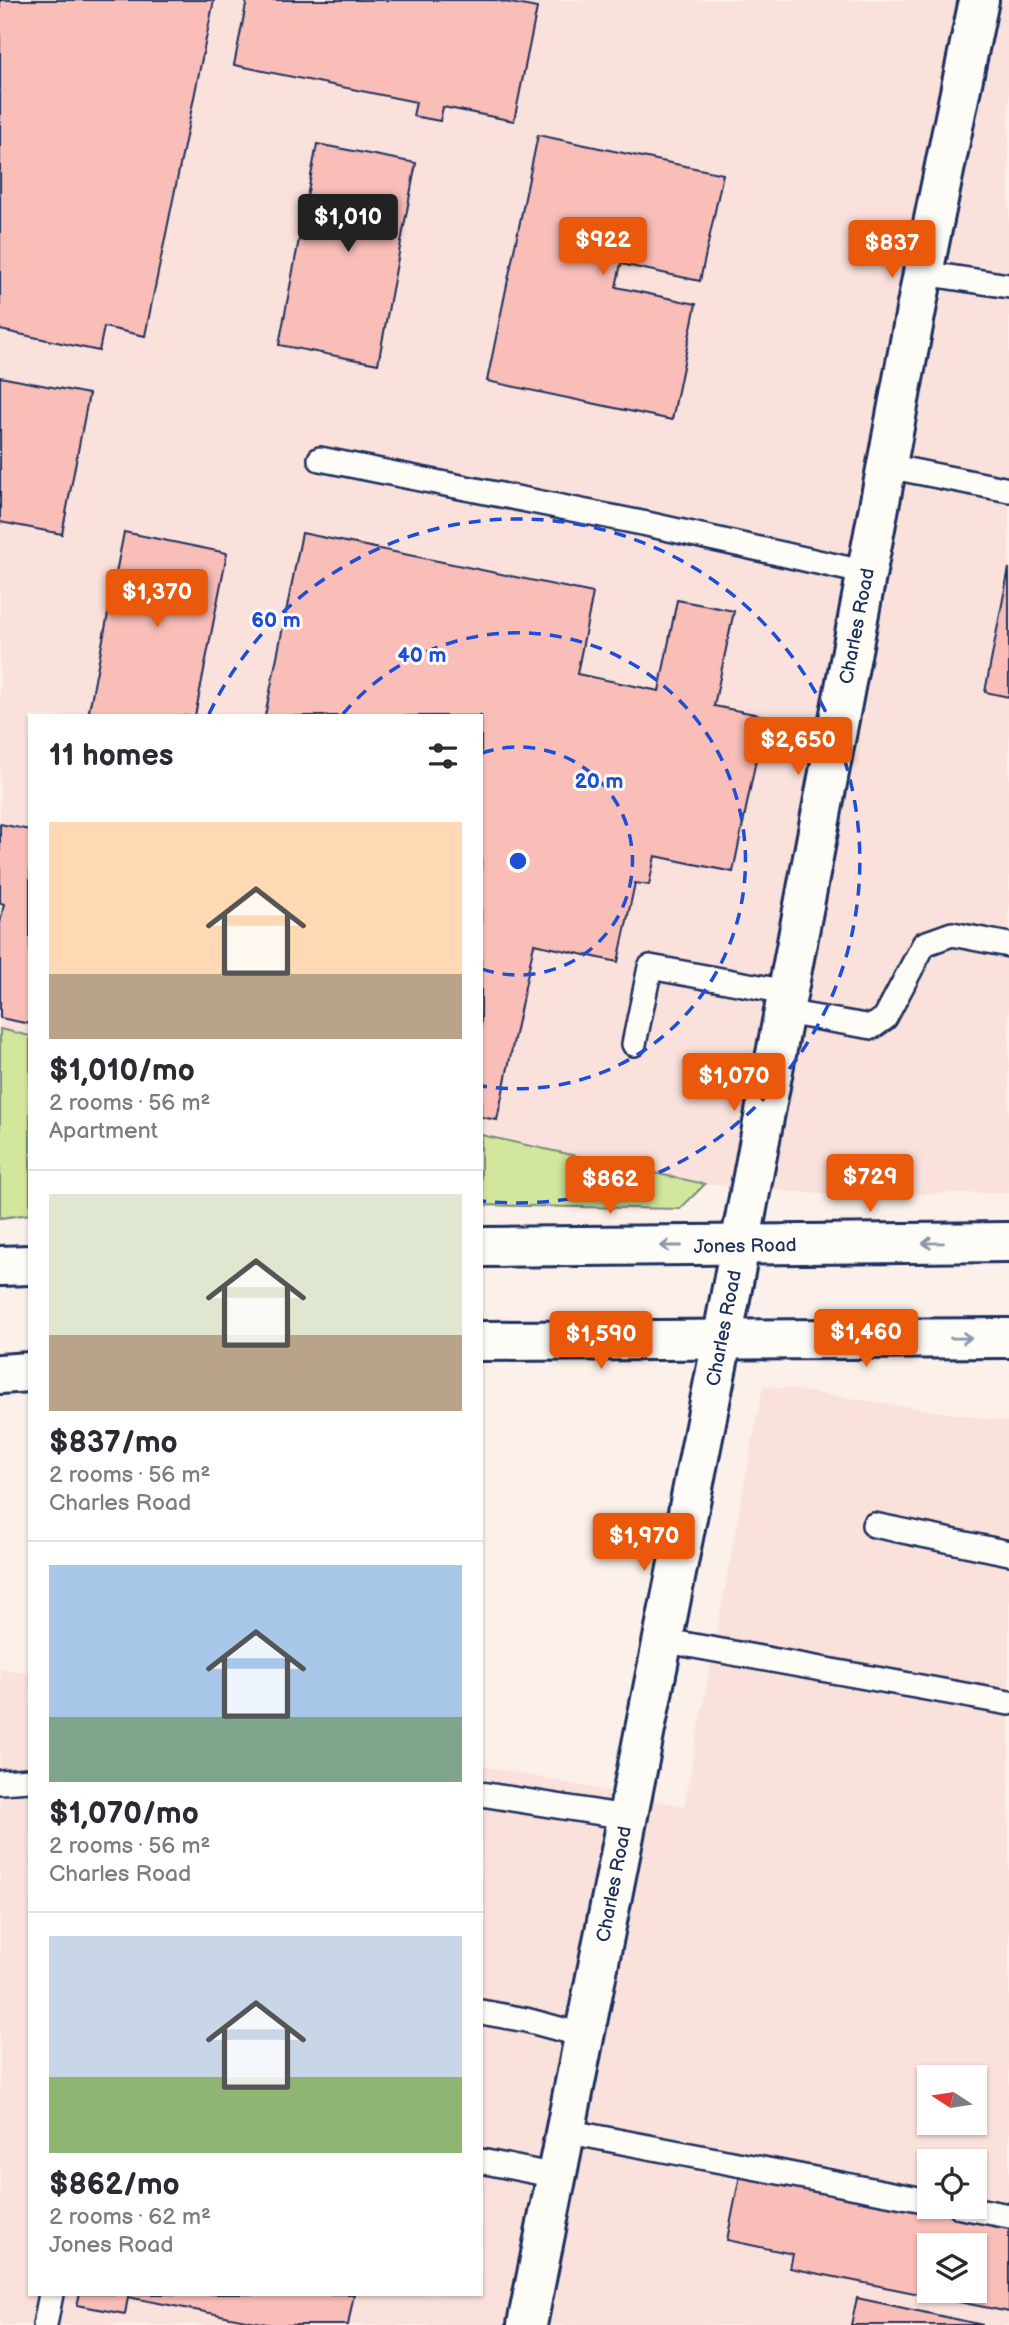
<!DOCTYPE html>
<html lang="en">
<head>
<meta charset="utf-8">
<style>
  body { margin:0; font-family:"Balsamiq Sans",sans-serif; background:#f7f7f7; color:#2b2b33; height:100vh; display:flex; flex-direction:column; font-size:26px; white-space:nowrap }
  * { box-sizing:border-box; margin:0 }
  p { font-size:23px; color:#7c7c81 }
  .icon { flex:none; width:38px; height:38px; fill:none; stroke:currentColor; stroke-width:2; stroke-linecap:round; stroke-linejoin:round }
  .map { position:relative; flex:1; overflow:hidden }
  .sheet { position:absolute; left:28px; top:714px; width:455px; height:1582px; display:flex; flex-direction:column; background:#fff; border-radius:0px; box-shadow:0 2px 5px #0004 }
  .sheet>* { flex:none }
  .needle { width:46px; rotate:282deg }
  .tools { position:absolute; left:917px; top:2065px; display:grid; gap:14px }
  .tools a { display:grid; place-items:center; width:70px; height:70px; border-radius:0px; background:#fff; box-shadow:0 2px 5px #0004; font-size:35px }
  .price { position:absolute; translate:-50% -60px; padding:0 16px; border-radius:7px; background:#ea580c; color:#fff; font-size:23px; line-height:46px; filter:drop-shadow(0 2px 4px #0008) }
  .price::after { content:''; position:absolute; left:50%; top:42px; width:21px; height:16px; margin-left:-10px; background:inherit; clip-path:polygon(0 0,100% 0,50% 100%) }
  .price.current { background:#222; color:#fff }
  ul { padding:0; list-style:none }
  li { display:grid; align-content:center; gap:14px; height:371px; padding:0 21px }
  li+li { border-top:2px solid #e1e1e2 }
  li span { display:grid; place-items:center; height:217px; border-radius:0px; color:#555 }
  li>.icon { margin-inline-start:auto }
  span .icon { width:126px; height:126px; fill:#fffc; stroke-width:1 }
  li b { font-size:30px }
  h2 { display:flex; justify-content:space-between; align-items:center; height:84px; padding:0 21px; font-size:30px }
  .map>svg:first-child { display:block }
  .built { fill:#fbe1db; fill-rule:evenodd }
  .green { fill:#d2e79b; stroke:#768b7c; stroke-width:2 }
  .building { fill:#f9beb8; stroke:#1b2f5e; stroke-width:2; fill-rule:evenodd }
  .lines { fill:none; stroke-linecap:round; stroke-linejoin:round }
  .service-casing { stroke:#1b2f5e; stroke-width:28 }
  .minor-casing { stroke:#1b2f5e; stroke-width:44 }
  .secondary-casing { stroke:#1b2f5e; stroke-width:44 }
  .service { stroke:#fdfcf7; stroke-width:23 }
  .minor { stroke:#fdfcf7; stroke-width:38 }
  .secondary { stroke:#fdfcf7; stroke-width:38 }
  .oneway { stroke:#8c96aa }
  .ring { fill:none; stroke:#1d4ed8; stroke-width:3.5; stroke-dasharray:12 9 }
  .labels { text-anchor:middle; stroke-width:6; stroke-linejoin:round; paint-order:stroke }
  .street-label { font-size:19px; fill:#1b2f5e; stroke:#fdfcf7 }
  .centre { fill:#1d4ed8; stroke:#fdfcf7; stroke-width:3.5 }
  .ring-label { font-size:21px; text-anchor:middle; font-weight:bold; fill:#1d4ed8; stroke:#fdfcf7; stroke-width:6; stroke-linejoin:round; paint-order:stroke }
</style>
</head>
<body>
<div class="map">
<svg width="1009" height="2325" viewBox="0 0 1009 2325">
  <rect width="100%" height="100%" fill="#fcf0ea"/>
  <filter id="ink" filterUnits="userSpaceOnUse"><feTurbulence type="fractalNoise" baseFrequency=".0143" numOctaves="2"/><feDisplacementMap in="SourceGraphic" scale="14" xChannelSelector="R" yChannelSelector="G"/><feConvolveMatrix kernelMatrix="1 2 1 2 8 2 1 2 1" color-interpolation-filters="sRGB"/></filter>
  <g filter="url(#ink)">
    <path class="built" d="M0 0H1009V1193L821 1194 705 1184 481 1135V716H30V1036L0 1029Z
      M763 1385 1009 1422V2325H0V1668L30 1674V2294H481V1766L684 1806ZM929 2077H975V2123H929ZM929 2161H975V2207H929ZM929 2245H975V2291H929Z"/>
    <path class="green" d="M0 1029 30 1036V1214L0 1218Z
      M481 1135 705 1184 680 1209 481 1205Z"/>
    <path class="building" d="M0 0H214L145 336 104 327 99 351 0 330Z
      M247 0H495L537 8 514 121 443 107 440 121 413 116 416 102 234 65Z
      M538 135 723 174 700 281 621 264 616 287 696 304 672 420 487 381Z
      M317 144 416 163 378 364 279 345Z
      M0 377 89 394 62 534 0 522Z
      M124 532 227 553 195 716H88Z
      M302 533 593 593 577 674 659 691 677 600 734 611 714 706 765 716 733 872 655 856 649 885 635 883 618 962 534 944 497 1120 481 1117V716H265Z
      M1009 568V697L985 692Z
      M0 824 30 830V1024L0 1018V923L4 904 0 903Z
      M742 2165 929 2207H952L1009 2218V2312L790 2268 793 2254 727 2240ZM929 2245H975V2291H929Z
      M80 2294H354L348 2325H272L128 2297 125 2314 77 2305Z
      M857 2298 983 2325H851Z"/>
    <g class="lines">
      <g class="service-casing">
        <path id="service" d="M923 273 1009 286
          M320 459 647 524 867 573
          M887 466 1009 490
          M784 1012 872 1027 885 1018 924 944 952 934 1009 945
          M634 1044 650 967 787 992
          M874 1525 1009 1553
          M661 1640 1009 1703
          M0 1782 30 1780
          M481 1794 626 1817
          M481 2012 526 2020 582 2035
          M565 2131 929 2201
          M481 2161 556 2176
          M961 2207 1009 2216
          M45 2325 51 2294"/>
      </g>
      <g class="minor-casing">
        <path id="minor" d="M527 2325 722 1341 923 273 979 0"/>
      </g>
      <g class="secondary-casing">
        <path id="secondary" d="M481 1247 1009 1242
          M0 1266 30 1265
          M481 1341 1009 1338
          M0 1374 30 1372"/>
      </g>
      <use href="#service" class="service"/>
      <use href="#minor" class="minor"/>
      <use href="#secondary" class="secondary"/>
    </g>
    <defs><path id="oneway-shaft" d="M-6 0H5M1.5-3L5.5 0L1.5 3" fill="none" stroke-width="1.6" stroke-linecap="round" stroke-linejoin="round" transform="scale(1.75)"/></defs>
    <g class="oneway">
      <use href="#oneway-shaft" transform="translate(933 1243) rotate(179)"/>
      <use href="#oneway-shaft" transform="translate(671 1246) rotate(180)"/>
      <use href="#oneway-shaft" transform="translate(961 1338) rotate(-1)"/>
    </g>
  </g>
  <g class="ring">
    <path d="M482 753A114 114 0 1 1 482 969"/>
    <path d="M343 714A228 228 0 1 1 482 1086"/>
    <path d="M209 714A342 342 0 1 1 482 1201"/>
  </g>
  <g class="labels">
    <g class="street-label">
      <text transform="translate(856 626) rotate(-79)" y="7">Charles Road</text>
      <text transform="translate(745 1245) rotate(-1)" y="7">Jones Road</text>
      <text transform="translate(723 1328) rotate(-79)" y="7">Charles Road</text>
      <text transform="translate(613 1884) rotate(-79)" y="7">Charles Road</text>
    </g>
  </g>
  <circle cx="518" cy="861" r="10" class="centre"/>
  <g class="ring-label">
    <text x="276" y="627">60 m</text>
    <text x="422" y="662">40 m</text>
    <text x="599" y="788">20 m</text>
  </g>
</svg>
<div class="tools">
<a><svg class="needle" viewBox="-14 -14 28 28"><path d="M0-13l5 13h-10z" fill="#e53935"/><path d="M0 13l5-13h-10z" fill="#7c7c81"/></svg></a>
<a><svg class="icon" aria-label="locate" viewBox="0 0 24 24"><circle cx="12" cy="12" r="6"/><path d="M12 2v4M12 18v4M2 12h4M18 12h4"/></svg></a>
<a><svg class="icon" aria-label="layers" viewBox="0 0 24 24"><path d="M12 4l9 5-9 5-9-5zM3 14l9 5 9-5"/></svg></a>
</div>
<b class="price current" style="left:348px;top:254px">$1,010</b>
<b class="price" style="left:603px;top:277px">$922</b>
<b class="price" style="left:892px;top:280px">$837</b>
<b class="price" style="left:157px;top:629px">$1,370</b>
<b class="price" style="left:798px;top:777px">$2,650</b>
<b class="price" style="left:734px;top:1113px">$1,070</b>
<b class="price" style="left:870px;top:1214px">$729</b>
<b class="price" style="left:610px;top:1216px">$862</b>
<b class="price" style="left:866px;top:1369px">$1,460</b>
<b class="price" style="left:601px;top:1371px">$1,590</b>
<b class="price" style="left:644px;top:1573px">$1,970</b>
<section class="sheet">
<h2>11 homes<svg class="icon" aria-label="filters" viewBox="0 0 24 24"><path d="M4 7h16M4 17h16"/><circle cx="9" cy="7" r="2"/><circle cx="15" cy="17" r="2"/></svg></h2>
<ul>
<li><span style="background:linear-gradient(#ffd9b3 70%,#b9a48a 0)"><svg class="icon" aria-label="home" viewBox="0 0 24 24"><path d="M3 11l9-7 9 7M6 9v11h12V9"/></svg></span><div><b>$1,010/mo</b><p>2 rooms · 56 m²</p><p>Apartment</p></div></li>
<li><span style="background:linear-gradient(#dfe7d0 65%,#b9a48a 0)"><svg class="icon" aria-label="home" viewBox="0 0 24 24"><path d="M3 11l9-7 9 7M6 9v11h12V9"/></svg></span><div><b>$837/mo</b><p>2 rooms · 56 m²</p><p>Charles Road</p></div></li>
<li><span style="background:linear-gradient(#a9c7e8 70%,#7fa58c 0)"><svg class="icon" aria-label="home" viewBox="0 0 24 24"><path d="M3 11l9-7 9 7M6 9v11h12V9"/></svg></span><div><b>$1,070/mo</b><p>2 rooms · 56 m²</p><p>Charles Road</p></div></li>
<li><span style="background:linear-gradient(#c9d6e8 65%,#8fb573 0)"><svg class="icon" aria-label="home" viewBox="0 0 24 24"><path d="M3 11l9-7 9 7M6 9v11h12V9"/></svg></span><div><b>$862/mo</b><p>2 rooms · 62 m²</p><p>Jones Road</p></div></li>
</ul>
</section>
</div>
</body>
</html>
